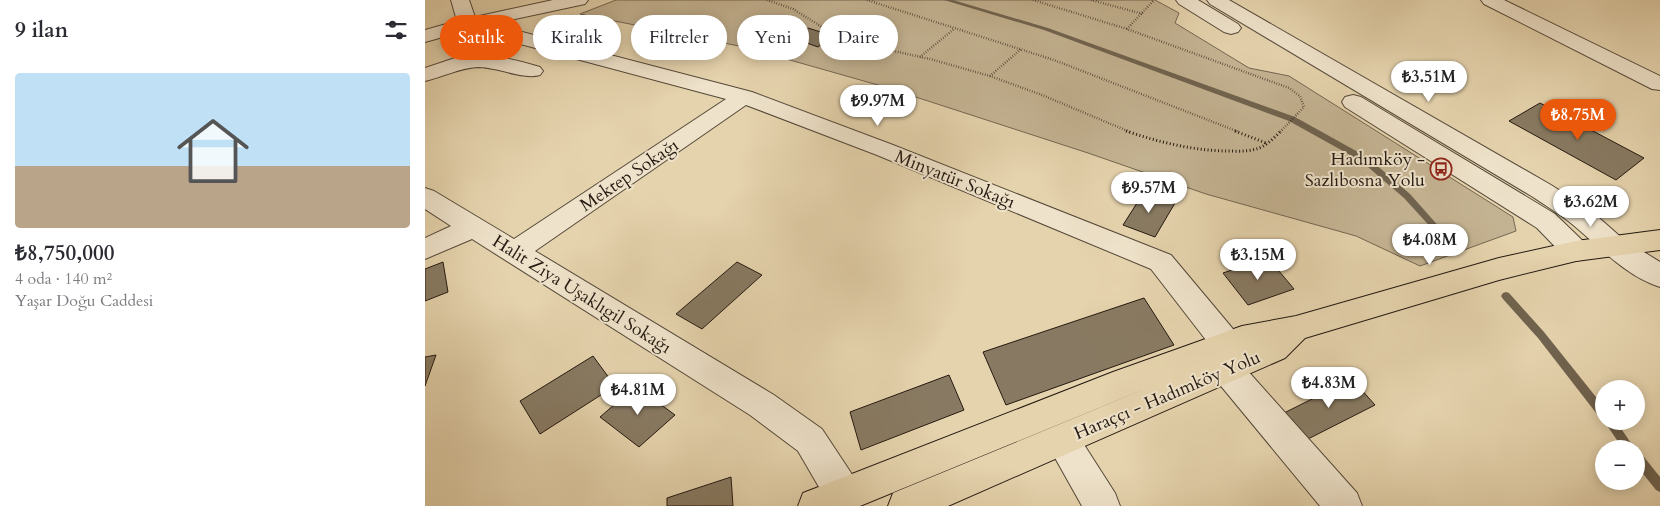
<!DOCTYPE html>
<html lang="tr">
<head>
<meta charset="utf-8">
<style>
  body { margin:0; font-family:Cardo,serif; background:#f2f2f3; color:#2b2b33; height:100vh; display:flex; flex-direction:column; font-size:19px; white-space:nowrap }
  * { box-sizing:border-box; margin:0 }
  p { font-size:16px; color:#7c7c81 }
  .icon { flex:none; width:28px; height:28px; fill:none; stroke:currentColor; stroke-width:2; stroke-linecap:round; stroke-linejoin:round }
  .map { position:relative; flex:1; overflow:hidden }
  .panel { display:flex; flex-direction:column; background:#fff; width:425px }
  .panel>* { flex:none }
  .banner { position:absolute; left:15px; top:15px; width:475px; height:45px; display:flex; gap:10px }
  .fabs { position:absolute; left:1170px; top:380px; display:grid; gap:10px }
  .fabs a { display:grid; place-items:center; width:50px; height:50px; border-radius:50%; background:#fff; box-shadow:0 2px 12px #0003; font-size:25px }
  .price { position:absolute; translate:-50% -42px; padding:0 11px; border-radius:18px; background:#fff; color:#222; font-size:16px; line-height:32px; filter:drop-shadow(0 1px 2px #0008) }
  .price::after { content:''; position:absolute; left:50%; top:30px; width:15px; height:11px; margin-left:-8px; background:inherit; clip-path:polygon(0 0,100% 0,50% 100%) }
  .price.on { background:#ea580c; color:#fff }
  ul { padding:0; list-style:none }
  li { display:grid; align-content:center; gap:10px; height:265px; padding:0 15px }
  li+li { border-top:1px solid #e1e1e2 }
  li span { display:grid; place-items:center; height:155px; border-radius:5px; color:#555 }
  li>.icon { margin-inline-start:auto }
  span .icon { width:90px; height:90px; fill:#fffc; stroke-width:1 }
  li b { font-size:21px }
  h2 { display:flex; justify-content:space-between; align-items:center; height:60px; padding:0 15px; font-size:21px }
  .pill { padding:0 18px; border-radius:22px; background:#fff; box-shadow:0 2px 12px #0003; font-size:18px; line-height:45px }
  .pill.on { background:#ea580c; color:#fff }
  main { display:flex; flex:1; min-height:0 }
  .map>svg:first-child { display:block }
  .green { fill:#c4b392; stroke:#746652 }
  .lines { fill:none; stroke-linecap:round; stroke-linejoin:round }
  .stream { fill:#70634f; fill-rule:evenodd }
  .building { fill:#887a62; stroke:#241911 }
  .minor-casing { stroke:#544838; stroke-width:2 }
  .major-casing { stroke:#241911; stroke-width:2 }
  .path-far1 { stroke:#241911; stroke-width:2.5; stroke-dasharray:0.5 2; stroke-linecap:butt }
  .path { stroke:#241911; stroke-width:3; stroke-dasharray:1 2.5; stroke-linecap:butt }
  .minor { fill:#eee2ca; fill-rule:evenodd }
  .major { fill:#e5d3ad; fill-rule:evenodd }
  .labels { text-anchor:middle; stroke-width:4; stroke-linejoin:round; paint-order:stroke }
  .poi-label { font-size:18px; fill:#241911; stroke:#eee2ca; text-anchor:end }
  .street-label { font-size:18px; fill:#241911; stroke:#eee2ca }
</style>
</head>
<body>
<main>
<section class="panel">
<h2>9 ilan<svg class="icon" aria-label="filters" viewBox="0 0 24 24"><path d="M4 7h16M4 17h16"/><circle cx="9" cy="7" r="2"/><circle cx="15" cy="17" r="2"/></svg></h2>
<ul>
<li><span style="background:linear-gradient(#bfe0f5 60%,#b9a48a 0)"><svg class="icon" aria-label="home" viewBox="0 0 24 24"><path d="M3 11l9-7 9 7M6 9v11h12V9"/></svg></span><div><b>₺8,750,000</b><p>4 oda · 140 m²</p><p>Yaşar Doğu Caddesi</p></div></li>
</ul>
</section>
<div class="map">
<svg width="1235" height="506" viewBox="0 0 1235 506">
  <rect width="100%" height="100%" fill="#e5d3ad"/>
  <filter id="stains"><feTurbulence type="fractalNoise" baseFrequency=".004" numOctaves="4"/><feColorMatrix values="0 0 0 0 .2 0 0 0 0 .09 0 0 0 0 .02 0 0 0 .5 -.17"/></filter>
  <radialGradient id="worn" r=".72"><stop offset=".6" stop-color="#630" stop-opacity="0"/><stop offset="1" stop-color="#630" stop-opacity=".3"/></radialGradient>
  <path class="green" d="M191 0H730L754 13 750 23 824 68 864 76 1088 217 1091 231 995 266 931 236 781 194 663 153 460 87 319 47 155 14Z"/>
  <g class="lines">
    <path class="stream" d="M519 0H528L623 28 870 117 942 157 985 194 1017 230 1013 233 1010 232 979 198 936 161 864 121 619 30Z
      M1081 292 1084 293 1119 332 1179 407V420L1175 418 1113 338 1078 299 1076 296 1078 293Z
      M1179 421H1191L1210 449H1198Z
      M1211 451 1215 452 1235 477V492L1231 490 1211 465Z"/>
  </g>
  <path class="building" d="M383 28 408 36 393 47 368 38Z
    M1115 103 1219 158 1191 180 1084 121Z
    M719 192 750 203 730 237 698 225Z
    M843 258 869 289 823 305 798 273Z
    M18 262 23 292 0 301V269Z
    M312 262 337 275 277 329 251 314Z
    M719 298 749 345 581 405 558 352Z
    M11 355 0 386V357Z
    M168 356 190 386 115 434 95 401Z
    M524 375 539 410 436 450 425 412Z
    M927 379 950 405 881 440 859 413Z
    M211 386 250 415 214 447 175 417Z
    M306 477 308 506H242V498Z"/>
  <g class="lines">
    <g class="minor-casing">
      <path id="minor" d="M26 0H44L50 17 128 0H163L160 4 67 24 327 92 468 145 746 255 813 335 817 344 813 353 803 357 813 360 932 493 937 506H895L791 380 786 370 791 360 801 357 791 353 726 269 452 155 321 105 110 251 349 395 397 429 432 482 437 495 432 506H405L373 451 325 415 47 239 0 259V238L26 226 0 209V188L9 191 89 239 301 99 43 30 0 42V30L32 21Z
        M751 0H773L813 24 816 28 813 32 806 34 799 32 754 4Z
        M782 0H804L1126 185 1164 209 1198 239 1235 262V287C1200 276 1174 246 1147 224 1135 214 1121 206 1108 197L785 4Z
        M1056 0H1079L1235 76V90L1227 89 1059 4Z
        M54 55C75 56 95 61 115 67L118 71 115 75C98 80 73 67 53 67 34 68 18 77 0 81V68L30 58Z
        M928 95 936 97 1130 214 1161 244 1165 251 1161 258 1151 261 1141 258 1112 228 920 107 917 102 920 97Z
        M637 424 649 429 690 493 695 506H657L620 440 625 429Z"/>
    </g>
    <g class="major-casing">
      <path id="major" d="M1235 230V250L1151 261 1074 280 880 338 860 358 523 506H463L468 493 732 384 435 506H373L378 493 391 488 688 372 817 326 871 316 1074 258 1151 241Z"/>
    </g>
    <path class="path-far1" d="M342 0 368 9 418 40 505 59 565 76 617 95 705 132
      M442 0 629 60 814 132
      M608 0 702 29 864 88 875 96 879 107 855 132
      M666 0 718 14
      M702 29 729 0
      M495 57 529 29
      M565 76 596 49"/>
    <path class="path" d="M701 131C734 142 765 150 800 151 810 151 821 152 831 149 840 147 849 138 856 131
      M810 131 841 143"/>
    <use href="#minor" class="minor"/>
    <use href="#major" class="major"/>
  </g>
  <defs>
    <g id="bus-ring" transform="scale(1.125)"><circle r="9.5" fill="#eee2ca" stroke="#8f2418" stroke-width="1.5"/><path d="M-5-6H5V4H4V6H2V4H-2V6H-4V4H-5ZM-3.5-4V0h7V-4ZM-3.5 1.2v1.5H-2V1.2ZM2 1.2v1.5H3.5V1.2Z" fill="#8f2418"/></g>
  </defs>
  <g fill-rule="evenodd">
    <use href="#bus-ring" x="1016" y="169"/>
  </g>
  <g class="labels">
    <g class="poi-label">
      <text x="1000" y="165">Hadımköy -<tspan x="1000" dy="21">Sazlıbosna Yolu</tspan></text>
    </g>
    <g class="street-label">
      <text transform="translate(204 175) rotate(-34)" y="6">Mektep Sokağı</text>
      <text transform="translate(530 179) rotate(22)" y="6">Minyatür Sokağı</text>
      <text transform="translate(157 294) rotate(32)" y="6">Halit Ziya Uşaklıgil Sokağı</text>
      <text transform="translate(742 395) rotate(-23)" y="6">Haraççı - Hadımköy Yolu</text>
    </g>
  </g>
  <rect width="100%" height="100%" filter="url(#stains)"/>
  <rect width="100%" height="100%" fill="url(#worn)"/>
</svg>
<div class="fabs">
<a>+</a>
<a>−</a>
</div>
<b class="price" style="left:1004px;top:103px">₺3.51M</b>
<b class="price" style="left:453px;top:127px">₺9.97M</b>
<b class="price on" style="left:1153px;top:141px">₺8.75M</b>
<b class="price" style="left:724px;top:214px">₺9.57M</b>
<b class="price" style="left:1166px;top:228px">₺3.62M</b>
<b class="price" style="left:1005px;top:266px">₺4.08M</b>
<b class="price" style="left:833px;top:281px">₺3.15M</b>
<b class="price" style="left:904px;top:409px">₺4.83M</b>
<b class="price" style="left:213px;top:416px">₺4.81M</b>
<div class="banner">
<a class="pill on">Satılık</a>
<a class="pill">Kiralık</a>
<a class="pill">Filtreler</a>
<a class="pill">Yeni</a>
<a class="pill">Daire</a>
</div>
</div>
</main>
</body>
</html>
